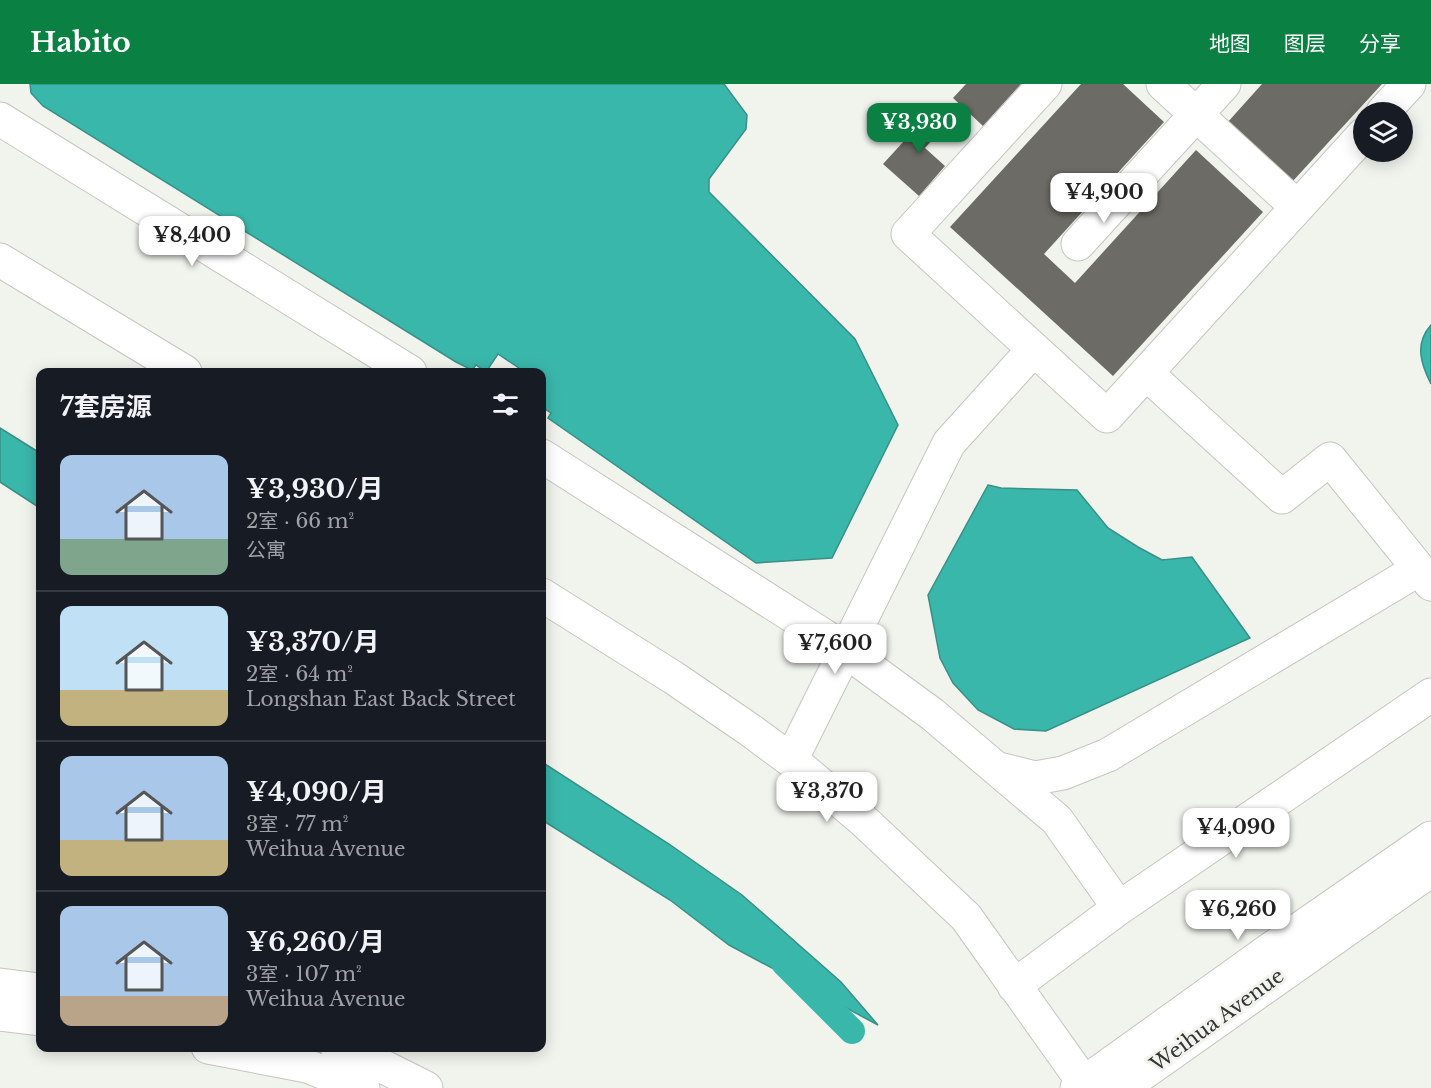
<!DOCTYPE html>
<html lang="zh">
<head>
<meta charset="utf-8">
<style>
  body { margin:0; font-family:"Libre Baskerville","Noto Sans SC",serif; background:#242831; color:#f1f3f6; height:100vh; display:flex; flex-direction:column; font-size:22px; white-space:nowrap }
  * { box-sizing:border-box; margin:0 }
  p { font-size:20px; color:#9ea1a6 }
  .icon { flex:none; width:33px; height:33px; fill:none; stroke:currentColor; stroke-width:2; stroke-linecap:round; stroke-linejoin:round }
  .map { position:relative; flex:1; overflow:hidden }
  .panel { position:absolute; left:36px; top:284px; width:510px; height:684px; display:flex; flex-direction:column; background:#171b24; border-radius:12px; box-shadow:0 3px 15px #0003 }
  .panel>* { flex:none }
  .controls { position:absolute; left:1353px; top:18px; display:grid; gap:12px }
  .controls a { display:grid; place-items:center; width:60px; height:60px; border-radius:50%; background:#171b24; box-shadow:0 3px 15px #0003; font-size:30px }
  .price { position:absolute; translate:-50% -51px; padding:0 14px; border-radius:12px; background:#fff; color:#222; font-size:20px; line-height:39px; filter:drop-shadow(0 2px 3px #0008) }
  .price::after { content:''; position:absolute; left:50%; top:36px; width:18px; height:14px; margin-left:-9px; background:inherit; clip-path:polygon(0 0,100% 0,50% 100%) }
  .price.on { background:#0b8043; color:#fff }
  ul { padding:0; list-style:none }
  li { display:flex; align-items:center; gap:18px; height:150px; padding:0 24px }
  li+li { border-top:2px solid #363941 }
  li span { display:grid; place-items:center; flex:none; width:168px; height:120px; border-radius:12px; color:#555 }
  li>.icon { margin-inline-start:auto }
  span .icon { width:72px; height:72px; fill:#fffc; stroke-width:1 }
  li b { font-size:26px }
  h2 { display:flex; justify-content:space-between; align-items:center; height:72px; padding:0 24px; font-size:26px }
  header { display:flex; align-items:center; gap:36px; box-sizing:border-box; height:84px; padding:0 30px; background:#0b8043; color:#fff }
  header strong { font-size:28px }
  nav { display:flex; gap:33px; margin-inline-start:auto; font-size:21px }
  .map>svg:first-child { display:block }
  .water { fill:#3ab7ab; stroke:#389087; stroke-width:1.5 }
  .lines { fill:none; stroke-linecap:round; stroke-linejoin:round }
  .canal { stroke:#3ab7ab; stroke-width:26 }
  .building { fill:#6c6b65 }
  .minor-casing { stroke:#c4c6c0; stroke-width:35 }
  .major-casing { stroke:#c4c6c0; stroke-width:35 }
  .minor { stroke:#fff; stroke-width:33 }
  .major { stroke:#fff; stroke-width:33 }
  .labels { text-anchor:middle; stroke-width:6; stroke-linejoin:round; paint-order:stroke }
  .street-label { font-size:20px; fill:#343532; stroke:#f1f4ed }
</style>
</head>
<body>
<header>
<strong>Habito</strong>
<nav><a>地图</a><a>图层</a><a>分享</a></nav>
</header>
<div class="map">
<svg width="1431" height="1004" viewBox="0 0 1431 1004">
  <rect width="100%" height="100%" fill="#f1f4ed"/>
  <path class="water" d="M30 0H724L747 31 746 45 709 95V108L855 255 898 341 832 474 756 479 548 334 551 329 542 323V288H525L498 270 486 288 476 281 472 286 456 278 43 22 31 9Z
    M1431 241V300C1421 280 1414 260 1431 241Z
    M0 344 40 369V424L0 398Z
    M988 401 1001 404 1077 406 1108 444 1138 463 1162 476 1192 473 1250 554 1046 647 1014 645 978 626 953 599 940 574 928 511Z
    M542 678 669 760 742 811 841 898 878 941 729 861 670 816 542 736Z"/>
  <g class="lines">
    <path class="canal" d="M784 879 852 947"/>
  </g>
  <path class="building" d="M966 0H1021L983 42 953 14Z
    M1081 0H1123L1164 38 1044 170 1075 199 1196 66 1263 128 1113 292 950 143Z
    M1262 0H1382L1292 98 1227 39Z
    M936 22 951 35 925 64 945 82 919 112 883 80Z"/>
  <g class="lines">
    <g class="minor-casing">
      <path id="minor" d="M1045 0 908 150 1107 332 1364 50
        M1163 0 1297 123
        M1383 28 1409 0
        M0 35 410 288
        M1078 160 1224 0
        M0 176 185 288
        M1146 289 1282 413 1330 375 1431 500
        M542 372 832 557 932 630 1057 736 1119 824
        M542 511 674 594 750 646 800 683 865 738 966 833 1084 999
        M791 676 949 359 1034 265
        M999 685 1035 694 1063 689 1108 671 1419 485
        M1014 902 1119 824 1431 611"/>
    </g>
    <g class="major-casing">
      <path id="major" d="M0 901 40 906
        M0 930 40 935
        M208 963 307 982 363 1004
        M337 963 366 974 426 1004
        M1077 1004 1268 867 1431 754
        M1122 1004 1431 786"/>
    </g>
    <use href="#minor" class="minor"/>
    <use href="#major" class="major"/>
  </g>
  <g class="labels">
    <g class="street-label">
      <text transform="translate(1217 936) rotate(-36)" y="7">Weihua Avenue</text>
    </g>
  </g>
</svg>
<div class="controls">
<a><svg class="icon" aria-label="layers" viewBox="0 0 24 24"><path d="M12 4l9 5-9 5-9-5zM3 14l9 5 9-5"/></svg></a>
</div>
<b class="price on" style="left:919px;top:70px">¥3,930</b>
<b class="price" style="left:1104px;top:140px">¥4,900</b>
<b class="price" style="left:192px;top:183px">¥8,400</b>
<b class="price" style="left:835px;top:591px">¥7,600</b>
<b class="price" style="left:827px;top:739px">¥3,370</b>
<b class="price" style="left:1236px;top:775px">¥4,090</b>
<b class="price" style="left:1238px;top:857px">¥6,260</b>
<section class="panel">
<h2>7套房源<svg class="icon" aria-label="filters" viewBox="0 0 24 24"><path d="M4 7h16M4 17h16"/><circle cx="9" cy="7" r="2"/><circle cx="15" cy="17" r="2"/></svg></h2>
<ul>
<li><span style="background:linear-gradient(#a9c7e8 70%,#7fa58c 0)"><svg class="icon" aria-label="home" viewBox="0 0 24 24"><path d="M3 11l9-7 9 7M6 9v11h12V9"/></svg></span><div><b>¥3,930/月</b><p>2室 · 66 m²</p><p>公寓</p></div></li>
<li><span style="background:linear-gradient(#bfe0f5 70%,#c2b280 0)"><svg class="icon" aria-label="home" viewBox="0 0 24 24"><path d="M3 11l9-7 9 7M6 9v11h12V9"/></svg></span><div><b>¥3,370/月</b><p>2室 · 64 m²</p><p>Longshan East Back Street</p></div></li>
<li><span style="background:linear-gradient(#a9c7e8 70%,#c2b280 0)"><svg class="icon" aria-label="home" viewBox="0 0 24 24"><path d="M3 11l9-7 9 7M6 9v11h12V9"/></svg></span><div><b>¥4,090/月</b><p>3室 · 77 m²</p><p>Weihua Avenue</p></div></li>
<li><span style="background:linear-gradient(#a9c7e8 75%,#b9a48a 0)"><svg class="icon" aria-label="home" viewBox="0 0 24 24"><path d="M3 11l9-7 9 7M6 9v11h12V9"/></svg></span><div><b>¥6,260/月</b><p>3室 · 107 m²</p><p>Weihua Avenue</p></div></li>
</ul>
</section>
</div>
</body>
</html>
